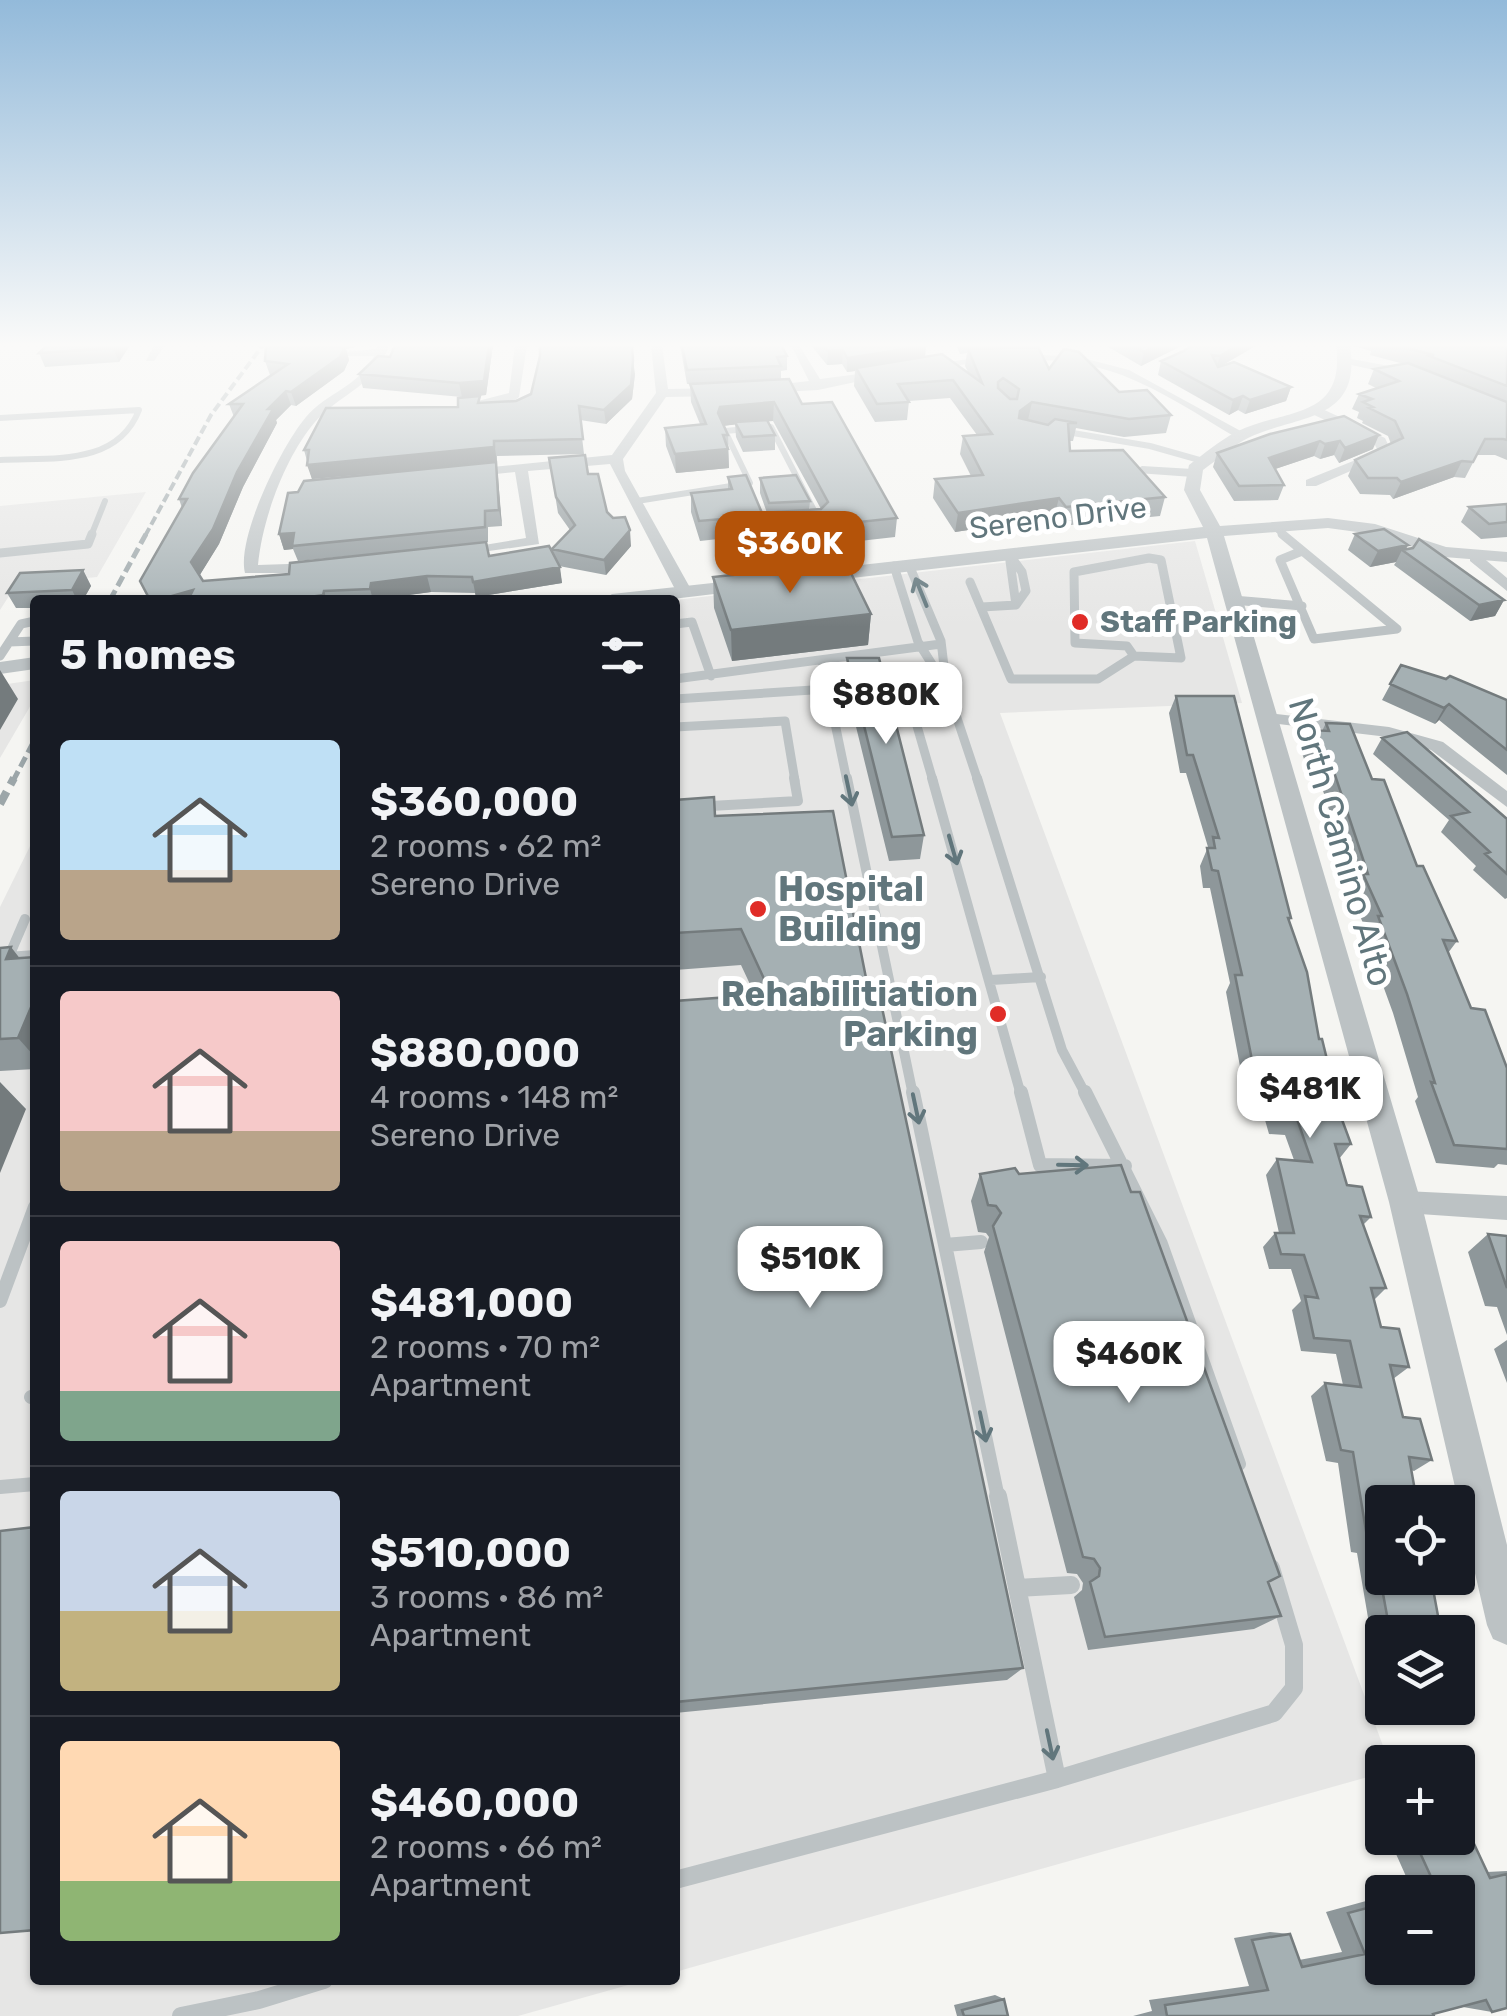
<!DOCTYPE html>
<html lang="en">
<head>
<meta charset="utf-8">
<style>
  body { margin:0; font-family:Rubik,sans-serif; background:#20242c; color:#f1f3f6; height:100vh; display:flex; flex-direction:column; font-size:38px; white-space:nowrap }
  * { box-sizing:border-box; margin:0 }
  p { font-size:32px; color:#9ea1a6 }
  .icon { flex:none; width:55px; height:55px; fill:none; stroke:currentColor; stroke-width:2; stroke-linecap:round; stroke-linejoin:round }
  .map { position:relative; flex:1; overflow:hidden }
  .side { position:absolute; left:30px; top:595px; width:650px; height:1390px; display:flex; flex-direction:column; background:#171b24; border-radius:10px; box-shadow:0 2px 8px #0004 }
  .side>* { flex:none }
  .tools { position:absolute; left:1365px; top:1485px; display:grid; gap:20px }
  .tools a { display:grid; place-items:center; width:110px; height:110px; border-radius:10px; background:#171b24; box-shadow:0 2px 8px #0004; font-size:50px }
  .price { position:absolute; translate:-50% -85px; padding:0 22px; border-radius:20px; background:#fff; color:#222; font-size:32px; line-height:65px; filter:drop-shadow(0 2px 5px #0008) }
  .price::after { content:''; position:absolute; left:50%; top:60px; width:30px; height:22px; margin-left:-15px; background:inherit; clip-path:polygon(0 0,100% 0,50% 100%) }
  .price.active { background:#b45309; color:#fff }
  ul { padding:0; list-style:none }
  li { display:flex; align-items:center; gap:30px; height:250px; padding:0 30px }
  li+li { border-top:2px solid #363941 }
  li span { display:grid; place-items:center; flex:none; width:280px; height:200px; border-radius:10px; color:#555 }
  li>.icon { margin-inline-start:auto }
  span .icon { width:120px; height:120px; fill:#fffc; stroke-width:1 }
  li b { font-size:42px }
  h2 { display:flex; justify-content:space-between; align-items:center; height:120px; padding:0 30px; font-size:42px }
  .map>svg:first-child { display:block }
  .built { fill:#e6e6e5 }
  .lines { fill:none; stroke-linecap:round; stroke-linejoin:round }
  .service-far4 { stroke:#bcc2c4; stroke-width:6 }
  .service-far3 { stroke:#bcc2c4; stroke-width:9 }
  .service-far2 { stroke:#bcc2c4; stroke-width:10 }
  .service-far1 { stroke:#bcc2c4; stroke-width:14 }
  .service { stroke:#bcc2c4; stroke-width:18 }
  .minor { fill:#bcc2c4; fill-rule:evenodd }
  .tertiary { fill:#bcc2c4; fill-rule:evenodd }
  .rail-far2 { stroke:#9ca6a9; stroke-width:4; stroke-dasharray:9 4; stroke-linecap:butt }
  .rail-far1 { stroke:#9ca6a9; stroke-width:5; stroke-dasharray:11 5; stroke-linecap:butt }
  .rail { stroke:#9ca6a9; stroke-width:8; stroke-dasharray:14 8; stroke-linecap:butt }
  .wall { fill:#8e979a }
  .shaded-wall { fill:#747b7d }
  .building { fill:#a5b0b3; stroke:#747b7d; stroke-width:2.5; fill-rule:evenodd }
  .oneway { stroke:#61767c }
  .poi-dot { fill:#e02c27; stroke:#fff; stroke-width:4 }
  .labels { text-anchor:middle; stroke-width:10; stroke-linejoin:round; paint-order:stroke }
  .far-street-label { font-size:30px; fill:#61767c; stroke:#fff }
  .far-poi-label { font-size:30px; font-weight:bold; fill:#61767c; stroke:#fff; text-anchor:start }
  .street-label { font-size:35px; fill:#61767c; stroke:#fff }
  .poi-label { font-size:35px; font-weight:bold; fill:#61767c; stroke:#fff; text-anchor:start }
</style>
</head>
<body>
<div class="map">
<svg width="1507" height="2016" viewBox="0 0 1507 2016">
  <rect width="100%" height="100%" fill="#f5f5f2"/>
  <path class="built" d="M146 492 97 577 16 585 0 610V506Z
    M1195 541 1242 703 1000 713 1389 1762H1382V1773L675 1972V600Z
    M35 680V698L0 758V685Z
    M35 836V1980H646L518 2016H0V907Z"/>
  <g class="lines">
    <path class="service-far4" d="M0 418 139 410C117 467 51 457 0 460
      M1061 431 1150 446 1203 461
      M637 501 750 483 725 431 771 427 820 522
      M1273 526 1285 536
      M91 536 105 501"/>
    <path class="service-far3" d="M1282 534 1397 629 1314 639 1280 560 1302 551
      M0 553 88 544 92 534
      M1009 554 1022 572 1026 591 1016 605Z
      M1149 558 1161 560 1181 658 1134 656 1127 646 1075 643 1074 572Z
      M909 565 941 641 946 683
      M894 566 918 642 947 688 978 781
      M970 582 1011 679H1098L1134 656
      M1233 600 1302 606
      M982 607 1016 605
      M675 624 692 622 711 676
      M9 642 35 641
      M0 656 21 624 35 621
      M822 661 847 781
      M675 679 941 644
      M675 699 828 689
      M675 727 785 721 795 781
      M933 781 908 695 948 691"/>
    <path class="service-far2" d="M847 778 913 1095
      M932 778 1021 1095
      M977 778 1062 1050 1086 1095
      M675 808 798 801 794 778
      M8 957 35 955
      M7 961 25 919
      M991 980 1041 977"/>
    <path class="service-far1" d="M913 1092 998 1498
      M1021 1092 1040 1165 1125 1166
      M1085 1092 1161 1244 1239 1464
      M945 1245 981 1242
      M0 1301 35 1207
      M31 1397 35 1396
      M0 1487 35 1484"/>
    <path class="service" d="M998 1496 1057 1779
      M1017 1588 1071 1585
      M675 1880 1057 1779 1274 1713 1294 1688V1645L1271 1568
      M181 2016 259 2000 324 1980"/>
    <path class="minor" d="M154 345H165L154 361H146Z
      M378 345H389C377 385 341 393 315 422 285 457 262 520 258 565L318 563 326 568 318 573H245C236 538 282 445 306 417 326 393 360 386 374 356H341L335 353 376 349Z
      M515 345H527L519 397 510 404 470 409V403L509 393Z
      M651 345H662L668 389 719 388 725 392 719 396 666 397 623 459 625 471 693 593 690 596 677 593 610 464 528 471 539 544 454 556V550L526 538 515 472 467 477 460 473 462 470 612 455 656 393Z
      M791 345H799L820 379 882 371 888 375 818 390 762 393V387L766 386 809 381Z
      M999 354 1075 356 1129 370 1248 435 1237 438C1200 416 1163 391 1122 375 1059 351 989 360 924 370L918 367Z
      M1346 358 1411 370 1417 374 1411 378 1342 363Z
      M1310 407H1318L1385 438 1392 453 1316 486H1306V480L1378 451 1374 443 1310 413Z
      M1142 466 1193 469 1200 473 1193 477 1137 473 1135 470Z
      M1470 555H1480L1507 578V591L1470 561Z
      M1267 713 1389 727 1443 742 1507 791V807L1431 750 1388 737 1261 722 1258 718Z
      M1405 1191 1507 1196V1220L1405 1213 1396 1210 1392 1202 1396 1194Z"/>
    <path class="tertiary" d="M1336 345H1350C1362 423 1298 414 1248 438 1232 446 1217 460 1203 470L1200 490 1220 526 1328 518 1375 524 1446 547 1507 552V562L1444 557 1372 534 1328 528 1224 536 1421 1202 1507 1545V1645L1493 1639 1487 1625 1389 1202 1207 538 816 582 807 576 816 570 1203 527 1184 490 1189 465C1204 454 1219 441 1236 432 1284 408 1346 421 1336 345Z
      M749 579 756 581V589L664 600H602L612 594Z
      M35 657V669L0 674V662Z"/>
    <path class="rail-far2" d="M145 536 211 415 263 345"/>
    <path class="rail-far1" d="M110 600 146 534
      M13 781 35 739"/>
    <path class="rail" d="M0 804 14 778"/>
  </g>
  <path class="wall" d="M47 345H130L119 362 45 367 39 353Z
    M266 345H356L355 347 346 349 349 360 344 371 296 406 291 405 276 420 277 423 243 487 219 544 199 576 203 581 289 574 484 543 298 561 293 549 284 550 279 534 496 462 502 526 488 527V542H486L489 556 552 549 570 530 558 513 549 458 588 474 607 512 631 546 606 575 559 566 562 583 476 597 475 593 431 592 375 599V600H149L140 581 182 508 179 499 234 417 229 404 270 375 265 361Z
    M395 345H493L486 395 462 397 363 388 359 374 390 357Z
    M680 345H781L787 356V370L781 371V379L897 518 895 537 842 543V550L753 558 745 536 700 541 691 512V493L728 489V477L762 513H767L760 493V478L810 501 809 510 821 509 773 421H768L775 435V450L743 452 736 437 735 424 724 426 728 435 729 468 676 473 666 446 665 428 700 424 691 402 690 384 715 383 687 384Z
    M811 345H925V356L968 372 965 366 967 353 960 354 956 345H1029V347L1049 369 1119 392 1171 415 1166 433 1124 437 1076 428 1073 441H1069L1070 451 1165 497 1160 516 1061 526 1054 517 955 532 933 498 935 479 971 476 960 454 963 436 977 435 950 398 909 401 907 420 875 422 854 386 855 371 847 372 842 364 827 365Z
    M1105 345H1183L1141 366Z
    M1189 345H1257L1221 366 1291 387 1286 401 1245 414 1238 410 1229 415 1158 375 1161 361 1184 351 1191 346Z
    M1355 345H1507V460L1495 455H1477L1465 478 1454 477 1393 499 1390 495 1360 494 1348 476 1355 460 1391 444 1388 436 1362 423 1363 421 1357 418 1359 412 1352 409 1359 394 1376 388 1368 384 1374 369 1404 364 1370 355 1371 351 1354 346Z
    M635 374 632 399 606 424 580 420 584 454 497 456V462L312 479 304 450 458 407 481 403 516 401Z
    M1344 416 1373 449 1339 463 1334 455 1320 459 1314 456 1275 469 1284 485 1278 500 1234 501 1213 467 1217 453Z
    M1507 504V537L1481 539 1461 522 1469 507Z
    M1355 534 1408 545 1406 549 1504 600 1495 616 1470 621 1394 565 1396 562 1370 567 1348 550Z
    M83 570 91 586 83 600H35V608H16L7 593Z
    M713 577 871 614 868 645 732 661 714 608Z
    M847 658 924 835 920 859 889 861 845 682Z
    M1401 665 1507 700V775L1439 720 1435 724 1382 700Z
    M1176 696 1291 918 1289 922 1319 1039 1332 1080 1329 1084 1351 1144 1339 1159 1347 1185 1371 1217 1363 1225 1386 1288 1374 1300 1381 1327 1409 1367 1393 1379 1403 1417 1432 1460 1414 1471 1411 1470 1441 1632H1382V1700L1357 1553 1351 1552 1338 1463 1326 1461 1311 1396 1325 1383 1343 1385 1336 1354 1301 1351 1292 1310 1301 1301 1291 1269H1269L1263 1247 1275 1233H1279L1266 1175 1277 1159 1294 1160 1285 1135 1269 1134 1253 1078 1242 1077 1226 992 1230 983 1210 888H1203L1200 866 1208 847 1186 773H1180L1169 713Z
    M1326 723 1372 779 1457 941 1448 953 1471 1008 1507 1068V1165L1498 1164 1494 1168 1436 1163 1415 1101 1418 1097 1393 1013 1365 936 1367 933 1351 894 1354 889 1319 778 1310 777 1301 750 1311 730 1322 731Z
    M1382 738 1507 819V898L1505 899 1473 870 1476 866 1441 832 1449 820 1373 754Z
    M675 800 715 816 868 988 1023 1668 1007 1680 675 1713V1001L755 995 741 965 675 970Z
    M0 948 19 958 35 957V1069L0 1071Z
    M980 1174 1268 1583 1281 1616 1254 1629 1088 1650 1074 1597 1082 1590 1083 1583 1077 1574 1067 1573 984 1252 989 1237 986 1233 978 1232 971 1201Z
    M1488 1234 1507 1236V1335L1497 1307 1485 1306 1468 1252Z
    M1507 1340V1383L1494 1349Z
    M1458 1831H1468L1487 1872 1507 1871V2008L1492 2012 1463 2007 1433 2014 1434 2016H1133L1152 2011 1149 2000 1249 1986 1234 1938 1270 1932 1290 1934 1299 1960 1342 1952 1326 1912 1366 1901H1382V1968H1458V1892H1413L1392 1845 1423 1838H1458Z
    M995 1995 1004 1999 1008 2016H957L954 2005Z"/>
  <path class="shaded-wall" d="M116 345H130L119 362 113 348Z
    M330 345H356L355 347 346 349 349 360 344 371 296 406 291 392Z
    M489 345H493L486 395 462 397 459 383Z
    M1159 345H1183L1141 366 1144 352Z
    M1238 345H1257L1216 369 1220 356Z
    M926 346 925 359 856 368 855 371 847 372V358Z
    M843 350 842 364 827 365 828 351Z
    M633 360 635 374 632 399 606 424 604 410Z
    M1291 387 1286 401 1245 414 1250 400Z
    M286 391 291 405 276 420 277 423 243 487 219 544 198 578 191 562 268 409Z
    M1243 396 1238 410 1229 415 1233 400Z
    M774 402 773 421 721 426 718 413 720 407Z
    M1032 402 1028 420 1016 429 1020 411Z
    M1379 435 1373 449 1339 463 1345 448Z
    M494 441 497 462 312 479 307 465Z
    M1320 441 1314 456 1263 473 1269 458Z
    M1340 441 1334 455 1320 459 1325 444Z
    M728 449 729 468 676 473 675 454Z
    M1462 461 1454 477 1393 499 1401 482Z
    M496 462 498 477 502 526 499 510Z
    M1059 498 1054 517 955 532 958 513Z
    M630 530 631 546 606 575 604 560Z
    M294 533 293 549 284 550 279 534Z
    M1408 545 1404 552 1402 550 1396 562 1370 567 1378 551Z
    M560 567 562 583 476 597 473 582Z
    M83 570 91 586 83 600H77L72 590Z
    M427 576 431 592 373 600 370 589 371 583Z
    M193 590 197 600H158Z
    M324 591 327 600H291Z
    M1504 600 1495 616 1470 621 1479 605Z
    M871 614 868 645 732 661 731 630Z
    M0 670 18 699 0 730Z
    M1449 704 1439 720 1435 724 1444 708Z
    M11 947 35 978 6 959Z
    M35 998V1057L18 1038Z
    M0 1082 26 1109 0 1173Z"/>
  <path class="building" d="M47 345H116L113 348 39 353Z
    M266 345 345 346 340 357 291 392 286 391 268 409H273L237 472 213 529 191 562 203 581 289 574 290 563 486 542 489 556 549 546 560 567 473 582 472 577 427 576 371 583 370 589 324 591 323 595 291 600H188L193 590 158 600H150L140 581 187 499H179L193 473 243 404H229L288 364 265 361Z
    M395 345H489L484 381 459 383 359 374 378 356 390 357Z
    M540 345H632L633 360 631 385 604 410 579 406 583 439 494 441V447L307 465 309 450H304L326 408 458 407V398L480 396 478 403 516 401 531 394 540 356Z
    M682 345H781L787 356 777 357 781 366 687 370Z
    M822 345H925L926 346 847 358 843 350 828 351Z
    M1132 345H1159L1144 352Z
    M1192 345H1238L1220 356 1212 355 1218 367 1234 362 1291 387 1250 400 1243 396 1233 400 1161 361 1184 351Z
    M1395 345H1507V386L1429 356 1434 355Z
    M1038 347 1049 369 1064 349 1079 352 1119 392 1147 390 1171 415 1129 419 1032 402 1020 411 1019 418 1048 425 1055 419 1077 423H1068L1070 451 1123 450 1165 497 1066 507 1059 498 958 513 935 479 983 475 963 436 992 434 953 380 898 384 909 402 877 404 856 368 942 354 982 383 968 349ZM1003 378 1019 389 1017 399H1010L998 388V382Z
    M1408 363 1507 402V440L1503 439H1485L1473 462 1462 461 1401 482 1397 478H1368L1355 460 1403 438 1395 421 1369 408 1373 407 1363 402 1372 399 1359 394 1399 381 1374 369Z
    M789 379 802 404 832 402 897 518 840 524 843 530 753 539 745 517 699 521 691 493 732 489 728 477 746 475 762 513 821 509 828 502 774 402 720 407 718 413 728 435H723L728 449 675 454 665 428 706 424 690 384Z
    M1344 416 1379 435 1345 448 1340 441 1325 444 1320 441 1269 458 1284 485 1239 486 1217 453 1270 434Z
    M767 420 775 435 743 437 735 422Z
    M585 455 588 474H598L607 512 613 518 625 517 630 530 604 560 552 549 575 525 556 497 549 458Z
    M496 462 499 510 485 511V527L292 546 294 533 279 534 288 493 298 492 304 481Z
    M796 475 810 501 769 503 760 478Z
    M1507 504V522L1489 524 1469 507Z
    M1384 529 1408 545 1378 551 1355 534Z
    M1419 539 1504 600 1479 605 1402 550 1413 548Z
    M846 563 871 614 731 630 713 577Z
    M83 570 72 590 7 593 20 573Z
    M847 658H879L924 835 892 837Z
    M1401 665 1446 679 1450 676 1507 700V750L1449 704 1444 708 1390 684Z
    M1176 696H1234L1291 918H1288L1307 972 1319 1039H1322L1332 1080 1327 1079 1351 1144H1335L1347 1185 1362 1187 1371 1217 1360 1216 1386 1288H1371L1381 1327 1399 1329 1409 1367 1390 1365 1403 1417 1420 1419 1432 1460 1409 1457 1417 1502H1382V1578H1431L1441 1632H1390L1374 1544 1368 1543 1353 1452 1341 1450 1325 1383 1361 1387 1350 1341 1314 1338 1305 1296 1318 1298 1304 1255 1281 1254 1275 1233H1294L1277 1159 1312 1162 1297 1119 1280 1118 1263 1061 1252 1060 1235 975H1242L1218 871 1212 870 1207 848H1215L1213 837 1219 838 1193 755H1187Z
    M1326 723 1350 724 1372 779 1384 780 1417 866H1423L1457 941 1443 940 1471 1008 1485 1010 1507 1068V1149L1454 1145 1431 1082 1435 1083 1407 994 1378 916H1382L1363 874H1368L1329 757H1321L1311 730 1329 731Z
    M1407 732 1507 819V874L1485 854 1490 852 1451 816 1469 812 1382 738Z
    M714 797 715 816 833 811 868 988 878 989 1023 1668 675 1702V1001L771 994 741 929 675 933V800Z
    M11 947 6 959 35 957V998L18 1038 0 1039V948Z
    M1121 1165 1131 1192H1140L1280 1576 1268 1582 1281 1616 1105 1637 1090 1582 1099 1576 1100 1568 1094 1559 1083 1557 993 1226 1001 1213 996 1206 988 1205 980 1174 1015 1168 1019 1174Z
    M1488 1234 1507 1236V1288Z
    M35 1527V1930L0 1933V1531Z
    M1468 1831 1490 1878 1507 1874V2008L1492 2012 1486 2000 1433 2014 1434 2016H1167L1165 2005 1268 1990 1252 1940 1290 1934 1302 1967 1365 1954 1348 1913 1382 1904V1968H1458V1892H1438L1416 1844 1441 1838H1458V1833Z
    M1004 1999 1008 2016H964L962 2010Z"/>
  <defs><path id="oneway-shaft" d="M-6 0H5M1.5-3L5.5 0L1.5 3" fill="none" stroke-width="1.6" stroke-linecap="round" stroke-linejoin="round" transform="scale(2.5)"/></defs>
  <g class="oneway">
    <use href="#oneway-shaft" transform="translate(921 592) rotate(-112)"/>
    <use href="#oneway-shaft" transform="translate(849 791) rotate(78)"/>
    <use href="#oneway-shaft" transform="translate(953 850) rotate(74)"/>
    <use href="#oneway-shaft" transform="translate(916 1109) rotate(78)"/>
    <use href="#oneway-shaft" transform="translate(1073 1165) rotate(1)"/>
    <use href="#oneway-shaft" transform="translate(983 1427) rotate(78)"/>
    <use href="#oneway-shaft" transform="translate(1050 1745) rotate(78)"/>
  </g>
  <linearGradient id="sky" x2="0" y2="1"><stop stop-color="#93bada"/><stop offset="0.55" stop-color="#fafaf9"/><stop offset="1" stop-color="#fafaf9" stop-opacity="0"/></linearGradient>
  <rect width="1507" height="627" fill="url(#sky)"/>
  <g class="poi-dot">
    <circle cx="1080" cy="622" r="10"/>
    <circle cx="758" cy="909" r="10"/>
    <circle cx="998" cy="1014" r="10"/>
  </g>
  <g class="labels">
    <g class="far-street-label">
      <text transform="translate(1058 518) rotate(-7)" y="10">Sereno Drive</text>
    </g>
    <g class="far-poi-label">
      <text x="1100" y="632">Staff Parking</text>
    </g>
    <g class="street-label">
      <text transform="translate(1341 842) rotate(74)" y="12">North Camino Alto</text>
    </g>
    <g class="poi-label">
      <text x="778" y="901">Hospital<tspan x="778" dy="40">Building</tspan></text>
      <text x="978" y="1006" text-anchor="end">Rehabilitiation<tspan x="978" dy="40">Parking</tspan></text>
    </g>
  </g>
</svg>
<div class="tools">
<a><svg class="icon" aria-label="locate" viewBox="0 0 24 24"><circle cx="12" cy="12" r="6"/><path d="M12 2v4M12 18v4M2 12h4M18 12h4"/></svg></a>
<a><svg class="icon" aria-label="layers" viewBox="0 0 24 24"><path d="M12 4l9 5-9 5-9-5zM3 14l9 5 9-5"/></svg></a>
<a>+</a>
<a>−</a>
</div>
<b class="price active" style="left:790px;top:596px">$360K</b>
<b class="price" style="left:886px;top:747px">$880K</b>
<b class="price" style="left:1310px;top:1141px">$481K</b>
<b class="price" style="left:810px;top:1311px">$510K</b>
<b class="price" style="left:1129px;top:1406px">$460K</b>
<section class="side">
<h2>5 homes<svg class="icon" aria-label="filters" viewBox="0 0 24 24"><path d="M4 7h16M4 17h16"/><circle cx="9" cy="7" r="2"/><circle cx="15" cy="17" r="2"/></svg></h2>
<ul>
<li><span style="background:linear-gradient(#bfe0f5 65%,#b9a48a 0)"><svg class="icon" aria-label="home" viewBox="0 0 24 24"><path d="M3 11l9-7 9 7M6 9v11h12V9"/></svg></span><div><b>$360,000</b><p>2 rooms · 62 m²</p><p>Sereno Drive</p></div></li>
<li><span style="background:linear-gradient(#f6c9c9 70%,#b9a48a 0)"><svg class="icon" aria-label="home" viewBox="0 0 24 24"><path d="M3 11l9-7 9 7M6 9v11h12V9"/></svg></span><div><b>$880,000</b><p>4 rooms · 148 m²</p><p>Sereno Drive</p></div></li>
<li><span style="background:linear-gradient(#f6c9c9 75%,#7fa58c 0)"><svg class="icon" aria-label="home" viewBox="0 0 24 24"><path d="M3 11l9-7 9 7M6 9v11h12V9"/></svg></span><div><b>$481,000</b><p>2 rooms · 70 m²</p><p>Apartment</p></div></li>
<li><span style="background:linear-gradient(#c9d6e8 60%,#c2b280 0)"><svg class="icon" aria-label="home" viewBox="0 0 24 24"><path d="M3 11l9-7 9 7M6 9v11h12V9"/></svg></span><div><b>$510,000</b><p>3 rooms · 86 m²</p><p>Apartment</p></div></li>
<li><span style="background:linear-gradient(#ffd9b3 70%,#8fb573 0)"><svg class="icon" aria-label="home" viewBox="0 0 24 24"><path d="M3 11l9-7 9 7M6 9v11h12V9"/></svg></span><div><b>$460,000</b><p>2 rooms · 66 m²</p><p>Apartment</p></div></li>
</ul>
</section>
</div>
</body>
</html>
